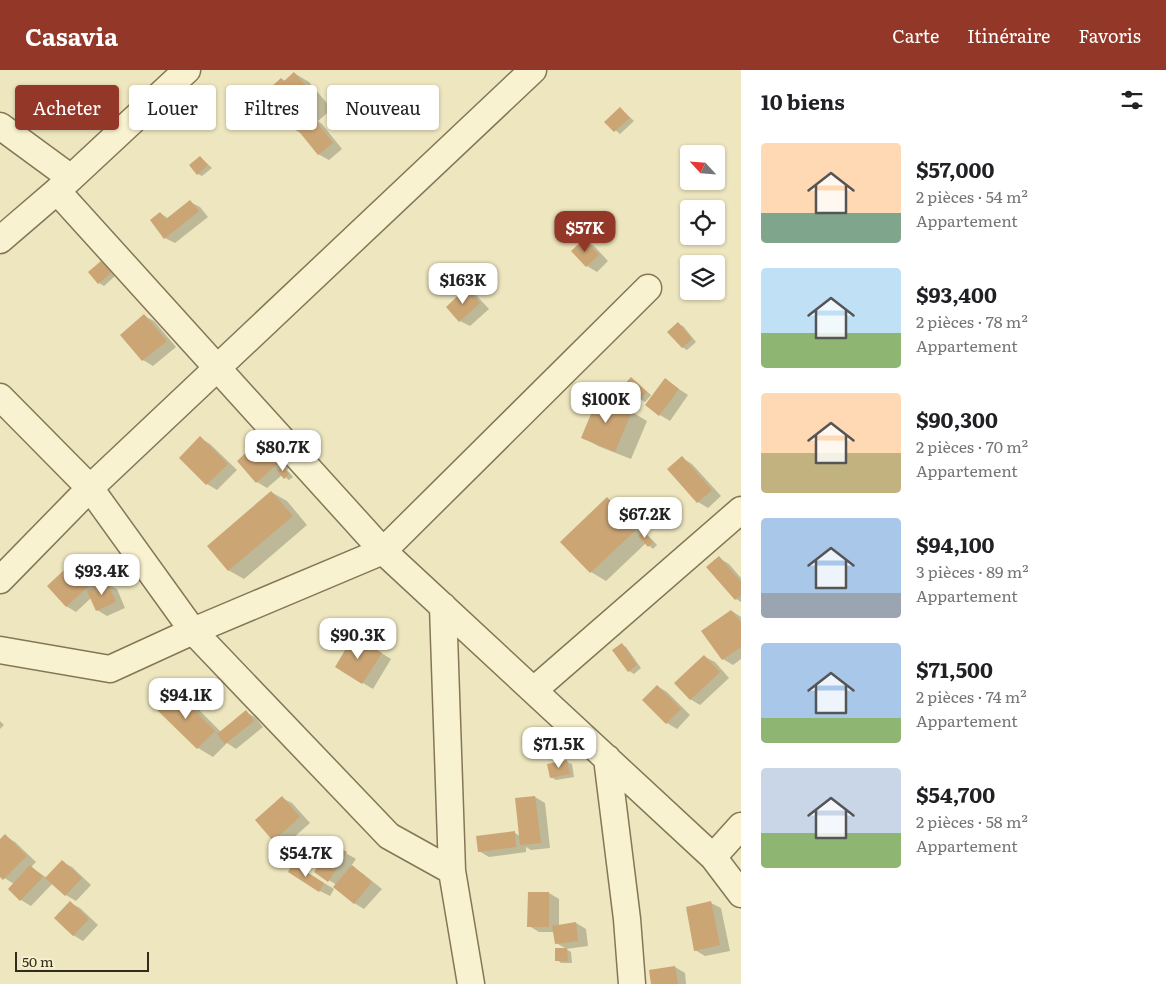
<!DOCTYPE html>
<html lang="fr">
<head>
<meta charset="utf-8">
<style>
  body { margin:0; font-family:Literata,serif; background:#f2f2f2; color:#202124; height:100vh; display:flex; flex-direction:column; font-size:19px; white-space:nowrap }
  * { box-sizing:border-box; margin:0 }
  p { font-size:16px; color:#757577 }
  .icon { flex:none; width:28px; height:28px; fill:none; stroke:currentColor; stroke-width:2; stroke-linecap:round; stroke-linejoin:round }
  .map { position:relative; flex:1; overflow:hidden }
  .side { display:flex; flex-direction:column; background:#fff; width:425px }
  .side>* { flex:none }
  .hud { position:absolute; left:15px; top:15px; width:475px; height:45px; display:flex; gap:10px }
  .needle { width:32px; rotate:296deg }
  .buttons { position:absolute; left:680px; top:75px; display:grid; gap:10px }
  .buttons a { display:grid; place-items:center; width:45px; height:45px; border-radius:5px; background:#fff; box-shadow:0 1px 4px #0004; font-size:25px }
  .scale { position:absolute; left:15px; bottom:12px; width:134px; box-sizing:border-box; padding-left:5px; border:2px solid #342b1c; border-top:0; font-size:14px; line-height:18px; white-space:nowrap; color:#342b1c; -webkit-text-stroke:4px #f4efcd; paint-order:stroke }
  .price { position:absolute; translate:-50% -42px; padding:0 11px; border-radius:10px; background:#fff; color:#222; font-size:16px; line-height:32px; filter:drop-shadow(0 1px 2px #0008) }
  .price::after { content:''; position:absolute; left:50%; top:30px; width:15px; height:11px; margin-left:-8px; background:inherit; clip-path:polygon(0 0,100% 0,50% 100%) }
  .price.active { background:#933728; color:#fff }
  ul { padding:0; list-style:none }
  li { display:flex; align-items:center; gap:15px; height:125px; padding:0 20px }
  li span { display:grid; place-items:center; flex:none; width:140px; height:100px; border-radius:5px; color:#555 }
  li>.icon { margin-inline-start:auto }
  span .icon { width:60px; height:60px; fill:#fffc; stroke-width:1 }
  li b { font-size:21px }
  h2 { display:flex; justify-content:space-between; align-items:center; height:60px; padding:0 20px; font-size:21px }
  .tag { padding:0 18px; border-radius:5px; background:#fff; box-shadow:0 1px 4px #0004; font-size:18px; line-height:45px }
  .tag.active { background:#933728; color:#fff }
  header { display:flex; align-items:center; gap:30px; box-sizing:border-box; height:70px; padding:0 25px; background:#933728; color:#fff }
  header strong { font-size:24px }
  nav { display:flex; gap:28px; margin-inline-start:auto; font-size:18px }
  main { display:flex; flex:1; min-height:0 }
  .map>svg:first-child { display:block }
  .shadow { fill:#0003 }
  .building { fill:#cba574 }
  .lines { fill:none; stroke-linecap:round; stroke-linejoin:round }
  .minor-casing { stroke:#857657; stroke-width:29 }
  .minor { stroke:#f8f2d0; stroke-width:26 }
</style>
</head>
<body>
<header>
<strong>Casavia</strong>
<nav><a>Carte</a><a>Itinéraire</a><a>Favoris</a></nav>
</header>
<main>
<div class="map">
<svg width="741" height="914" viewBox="0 0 741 914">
  <rect width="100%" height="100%" fill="#ede6be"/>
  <path class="shadow" d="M294 3 309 12 332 39 318 51 322 54 342 79 329 90 318 84 304 65 288 56 282 9 285 11Z
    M620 38 634 51 620 64 606 52Z
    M200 87 212 98 202 106 198 104Z
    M190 132 200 137 208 147 175 173 165 168 160 143 169 149Z
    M584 170 594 176 608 191 597 202 587 196Z
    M102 193 106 196 115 206 104 216 99 213Z
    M466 220 476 225 489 239 470 256 460 251Z
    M144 246 154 251 176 277 153 296 143 290Z
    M678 254 683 256 696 272 687 280 682 277Z
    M665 310 688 325 670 351 660 345Z
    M635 311 651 325 645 332 640 329Z
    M632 342 647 351 631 389 598 376 583 367Z
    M200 368 210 374 237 400 217 420 207 414Z
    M266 375 276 381 290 397 287 400 293 407 289 410 282 405 267 418 257 412 239 391 253 378 259 381Z
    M682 388 692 394 721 426 708 438 698 432Z
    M271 422 287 431 307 455 244 509 228 500Z
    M607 429 622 437 657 475 653 479 646 473 606 511 591 502Z
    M78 488 88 494 106 514 117 519 125 538 107 546 97 540 91 528 76 542 66 536Z
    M719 488 729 494 741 508V532L736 529Z
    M732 541 741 547V589L733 595 723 589Z
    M365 573 391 589 373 619 336 597Z
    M622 575 626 577 641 598 634 604 629 601 614 580Z
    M705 587 715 592 729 608 700 635 690 629Z
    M657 616 667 622 690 645 677 659 667 653Z
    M176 623 191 632 221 662 246 642 256 648 263 657 236 679 227 673 213 687 198 678 159 640Z
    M0 651 4 655 0 659Z
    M567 692 572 694 574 707 556 710 551 707Z
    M535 727 545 733 550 778 531 780 526 777V782L489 787 479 781 515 763 520 766Z
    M282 728 292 733 310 753 284 776 274 770Z
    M5 766 15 772 36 792 31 797 47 808 62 792 72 797 91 815 76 831 66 825 53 813 31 836 21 830 9 819 14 814 0 805V771Z
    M332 775 356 789 351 796 362 803 382 819 364 839 354 833 337 815 315 802Z
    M304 801 334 819 330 826 320 821Z
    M529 823H549L559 829V856L576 853 586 859 588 876 566 879 571 882 572 893H561L557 890 567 879 556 873 554 862H539L529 856Z
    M70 833 80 838 98 855 83 871 73 865Z
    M711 833 721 838 730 881 705 886 695 880Z
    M675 897 685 903 686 914H652Z"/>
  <path class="building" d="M294 2 318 30 287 57 260 27 281 8 284 11Z
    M620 37 630 48 614 62 604 52Z
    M312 46 333 73 318 85 297 59Z
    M200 86 208 95 197 105 189 95Z
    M190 130 199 141 164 169 150 150 160 142 166 149Z
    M584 169 599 185 586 197 571 181Z
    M101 191 111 203 98 214 88 202Z
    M466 218 480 233 459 252 446 237Z
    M144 244 167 271 142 291 120 265Z
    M678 252 692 269 682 278 667 262Z
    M631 307 647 322 639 331 623 316Z
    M665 308 679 319 659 346 645 335Z
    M598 327 632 341 615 382 581 368Z
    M200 366 228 394 206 415 179 388Z
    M266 373 281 391 256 413 237 391 253 376 257 381Z
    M682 386 712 420 697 433 667 399Z
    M283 396 289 404 284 409 277 401Z
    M271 421 293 446 228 501 207 476Z
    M607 427 637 459 590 503 560 472Z
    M643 461 653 472 648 477 638 466Z
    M719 486 741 512V525L735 530 706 497Z
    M78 487 97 508 66 537 47 516Z
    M107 512 116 532 96 541 87 521Z
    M731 540 741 553V577L722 590 701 561Z
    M354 565 382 583 362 614 335 597Z
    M622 573 637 595 628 602 612 580Z
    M704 585 720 602 690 630 674 613Z
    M657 615 681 639 666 654 642 630Z
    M175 621 215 661 197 679 157 640Z
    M246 640 254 651 225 674 217 664Z
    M567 690 570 704 550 708 547 694Z
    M282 726 300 747 273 771 255 750Z
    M535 726 541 773 520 775 515 728Z
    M515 761 516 777 478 782 476 766Z
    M5 764 27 786 3 810 0 807V769Z
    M332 773 347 782 328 812 314 802Z
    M62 790 82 808 65 826 45 808Z
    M293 793 324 813 319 822 288 802Z
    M30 795 43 807 20 831 8 819Z
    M352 795 372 812 354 834 333 817Z
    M528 822H549V857H527Z
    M70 831 89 849 73 866 54 848Z
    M711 831 720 875 694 881 686 837Z
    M576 852 578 871 555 874 552 856Z
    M555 878H567L568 891H555Z
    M675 896 678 914H651L649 900Z"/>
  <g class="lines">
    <g class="minor-casing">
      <path id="minor" d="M0 56 71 108
        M57 121 383 481 713 787 741 824
        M0 170 57 121 187 0
        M0 327 90 418 193 561 389 766 452 801
        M0 510 90 418 533 0
        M443 536 452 801 471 914
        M0 580 110 599 193 561 383 481 648 218
        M534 620 741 440
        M607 688 627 849 632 914
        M713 787 741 756"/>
    </g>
    <use href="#minor" class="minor"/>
  </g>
</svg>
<div class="buttons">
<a><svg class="needle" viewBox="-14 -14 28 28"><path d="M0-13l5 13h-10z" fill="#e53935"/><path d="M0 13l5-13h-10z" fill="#757577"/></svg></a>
<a><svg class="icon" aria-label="locate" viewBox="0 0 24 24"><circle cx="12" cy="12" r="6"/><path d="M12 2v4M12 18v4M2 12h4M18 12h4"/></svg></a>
<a><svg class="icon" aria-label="layers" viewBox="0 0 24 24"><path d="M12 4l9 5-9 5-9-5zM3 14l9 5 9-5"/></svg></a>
</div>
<div class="scale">50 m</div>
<b class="price active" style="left:585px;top:183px">$57K</b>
<b class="price" style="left:463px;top:235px">$163K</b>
<b class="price" style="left:606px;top:354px">$100K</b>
<b class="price" style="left:283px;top:402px">$80.7K</b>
<b class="price" style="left:645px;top:469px">$67.2K</b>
<b class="price" style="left:102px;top:526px">$93.4K</b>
<b class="price" style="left:358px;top:590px">$90.3K</b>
<b class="price" style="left:186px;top:650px">$94.1K</b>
<b class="price" style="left:559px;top:699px">$71.5K</b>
<b class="price" style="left:306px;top:808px">$54.7K</b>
<div class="hud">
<a class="tag active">Acheter</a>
<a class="tag">Louer</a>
<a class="tag">Filtres</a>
<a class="tag">Nouveau</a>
</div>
</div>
<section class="side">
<h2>10 biens<svg class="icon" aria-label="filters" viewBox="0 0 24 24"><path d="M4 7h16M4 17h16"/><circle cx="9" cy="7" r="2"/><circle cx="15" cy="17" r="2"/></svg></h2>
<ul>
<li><span style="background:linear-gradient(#ffd9b3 70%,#7fa58c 0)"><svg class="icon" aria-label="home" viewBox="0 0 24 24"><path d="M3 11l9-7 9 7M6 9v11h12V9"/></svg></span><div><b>$57,000</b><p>2 pièces · 54 m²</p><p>Appartement</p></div></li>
<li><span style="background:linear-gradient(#bfe0f5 65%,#8fb573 0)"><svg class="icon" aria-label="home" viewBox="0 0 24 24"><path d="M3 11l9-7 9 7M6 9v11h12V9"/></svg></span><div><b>$93,400</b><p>2 pièces · 78 m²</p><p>Appartement</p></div></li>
<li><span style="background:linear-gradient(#ffd9b3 60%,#c2b280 0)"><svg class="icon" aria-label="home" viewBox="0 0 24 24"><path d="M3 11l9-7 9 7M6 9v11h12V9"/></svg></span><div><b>$90,300</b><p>2 pièces · 70 m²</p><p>Appartement</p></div></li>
<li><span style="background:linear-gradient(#a9c7e8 75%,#9aa5b1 0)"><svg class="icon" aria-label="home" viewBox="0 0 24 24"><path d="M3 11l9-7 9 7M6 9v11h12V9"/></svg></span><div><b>$94,100</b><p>3 pièces · 89 m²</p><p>Appartement</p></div></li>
<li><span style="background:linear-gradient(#a9c7e8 75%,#8fb573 0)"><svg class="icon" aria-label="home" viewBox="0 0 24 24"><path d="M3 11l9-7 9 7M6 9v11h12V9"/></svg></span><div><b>$71,500</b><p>2 pièces · 74 m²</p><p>Appartement</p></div></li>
<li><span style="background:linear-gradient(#c9d6e8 65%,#8fb573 0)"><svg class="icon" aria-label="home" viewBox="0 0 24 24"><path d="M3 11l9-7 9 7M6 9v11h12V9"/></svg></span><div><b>$54,700</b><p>2 pièces · 58 m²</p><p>Appartement</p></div></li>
</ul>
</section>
</main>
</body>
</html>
